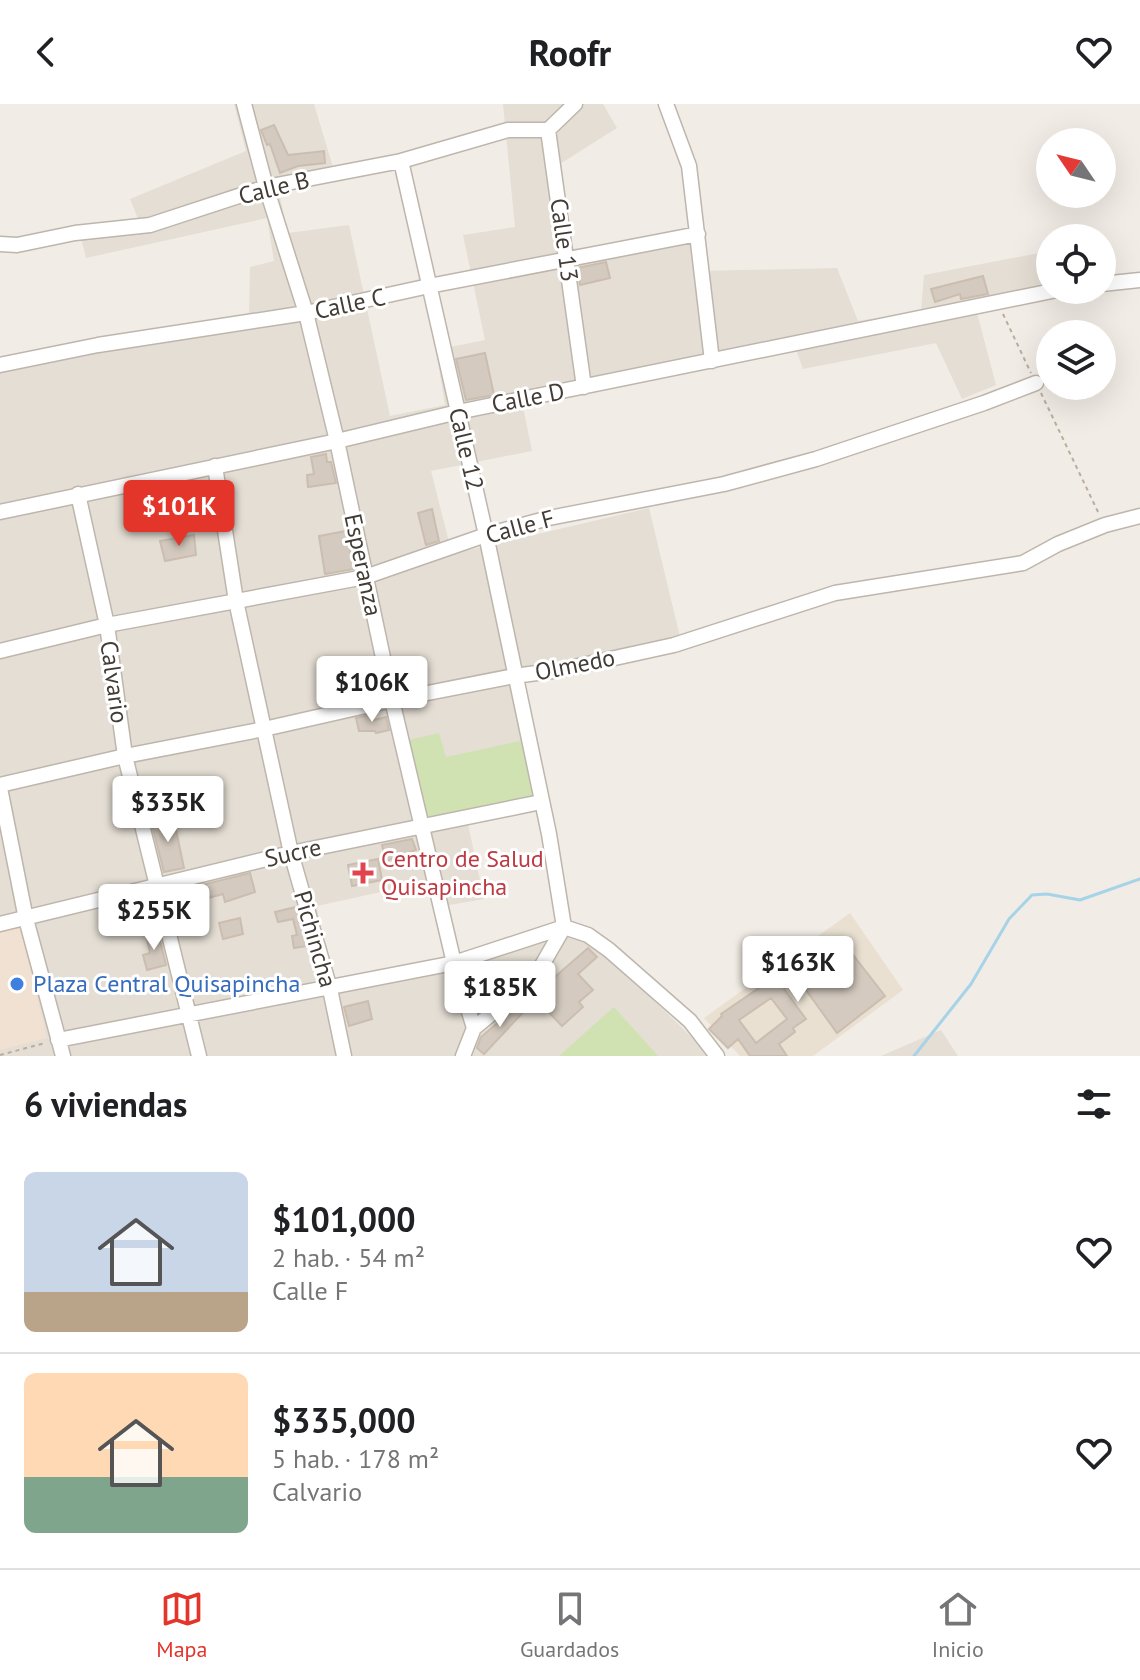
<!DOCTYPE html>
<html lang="es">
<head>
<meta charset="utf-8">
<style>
  body { margin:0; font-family:"PT Sans",sans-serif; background:#f2f2f2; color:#202124; height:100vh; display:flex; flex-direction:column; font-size:30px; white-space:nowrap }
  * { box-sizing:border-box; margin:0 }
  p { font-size:26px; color:#757577 }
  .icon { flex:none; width:44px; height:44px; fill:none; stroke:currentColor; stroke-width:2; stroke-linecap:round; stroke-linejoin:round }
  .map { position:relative; height:952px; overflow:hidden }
  .sheet { display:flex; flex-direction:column; background:#fff; flex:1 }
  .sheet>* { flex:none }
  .needle { width:52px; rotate:305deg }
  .controls { position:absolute; left:1036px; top:24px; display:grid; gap:16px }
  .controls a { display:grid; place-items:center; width:80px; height:80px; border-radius:50%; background:#fff; box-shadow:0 8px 32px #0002; font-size:40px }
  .price { position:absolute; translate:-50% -68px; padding:0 18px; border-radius:8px; background:#fff; color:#222; font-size:26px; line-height:52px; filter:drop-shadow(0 2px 4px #0008) }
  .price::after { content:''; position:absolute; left:50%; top:48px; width:24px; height:18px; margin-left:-12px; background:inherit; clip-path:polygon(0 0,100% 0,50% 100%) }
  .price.on { background:#e3352a; color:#fff }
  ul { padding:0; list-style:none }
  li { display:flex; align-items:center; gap:24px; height:200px; padding:0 24px }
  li+li { border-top:2px solid #e0e0e0 }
  li span { display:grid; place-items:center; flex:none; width:224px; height:160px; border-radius:12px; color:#555 }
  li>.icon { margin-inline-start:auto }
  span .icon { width:96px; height:96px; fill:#fffc; stroke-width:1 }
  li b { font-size:34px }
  h2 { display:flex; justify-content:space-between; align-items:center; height:96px; padding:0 24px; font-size:34px }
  header { display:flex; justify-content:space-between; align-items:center; height:104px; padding:0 24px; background:#fff; font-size:36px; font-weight:700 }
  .dock { display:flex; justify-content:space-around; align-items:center; height:112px; border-top:2px solid #e0e0e0; background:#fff; font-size:22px; color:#757577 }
  .dock a { display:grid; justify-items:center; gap:4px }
  .dock .on { color:#e3352a }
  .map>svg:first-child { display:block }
  .residential { fill:#e4ded4 }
  .commercial { fill:#f1e1d2 }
  .education { fill:#e9e0d1 }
  .green { fill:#d0e1b2 }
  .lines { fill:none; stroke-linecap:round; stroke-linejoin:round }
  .stream { stroke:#a7d3e8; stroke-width:3 }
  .building { fill:#d4cabf; stroke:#cbbeb0; stroke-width:2; fill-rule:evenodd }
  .minor-casing { stroke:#beb6ac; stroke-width:17 }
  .path { stroke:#bbad9c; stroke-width:2; stroke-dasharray:4 4; stroke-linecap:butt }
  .minor { stroke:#fff; stroke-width:14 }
  .health-dot { fill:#e0444e; stroke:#fff; stroke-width:3 }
  .shop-dot { fill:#3f7fe0; stroke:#fff; stroke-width:3 }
  .labels { text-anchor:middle; stroke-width:6; stroke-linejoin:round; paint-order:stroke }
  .street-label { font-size:24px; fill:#433c36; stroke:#fff }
  .health-label { font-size:24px; fill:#be3a42; stroke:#fff; text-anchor:start }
  .shop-label { font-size:24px; fill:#366cbe; stroke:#fff; text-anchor:start }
</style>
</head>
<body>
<header><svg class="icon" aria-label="back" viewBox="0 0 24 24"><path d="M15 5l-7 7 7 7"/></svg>Roofr<svg class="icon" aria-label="heart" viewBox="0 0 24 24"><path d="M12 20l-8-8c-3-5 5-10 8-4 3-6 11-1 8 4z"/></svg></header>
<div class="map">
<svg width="1140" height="952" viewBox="0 0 1140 952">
  <rect width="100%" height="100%" fill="#f1ece5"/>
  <path class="residential" d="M234 0H314L336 73 279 89 288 129 349 121 390 312 445 301 436 246 485 236 463 131 515 123 503 0H603L617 24 555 63 569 145 698 133 699 167 837 164 858 217 921 207 924 171 1050 147V186L977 209 996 281 962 295 936 239 803 265 794 240 522 298 532 347 431 367 452 450 649 404 680 533 517 578 541 702 468 720 484 795 438 803 426 778 317 802 327 881 452 862 564 823 597 841 711 952H0V254L249 213 250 163 274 157 267 114 86 154 80 130 139 117 130 95 246 47Z
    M941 926 958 952H881Z"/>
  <path class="commercial" d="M20 822 47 934 0 946V827Z"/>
  <path class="education" d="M850 809 903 886 813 952H740L704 914Z"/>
  <path class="green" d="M439 629 446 653 525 636 534 693 425 716 409 636Z
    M614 903 658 952H559Z"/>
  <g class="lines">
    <path class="stream" d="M914 952 971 880 1009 815 1032 791 1047 790 1080 796 1140 775"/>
  </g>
  <path class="building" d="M274 21 288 51 324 47 325 59 298 62 280 69 270 40 267 41 261 26Z
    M606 158 610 174 580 181 577 164Z
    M983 172 988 190 961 195 960 190 935 198 931 185Z
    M485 249 494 291 466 296 456 255Z
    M326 350 327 358H331L336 379 308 383 307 371 314 370 311 353Z
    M432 405 439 437 426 441 418 409Z
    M346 427 354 465 325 470 319 432Z
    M194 431 196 451 165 457 160 437Z
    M369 611 371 617 386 613 389 626 376 629 375 627H359L356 614Z
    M173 712 184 764 164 768 151 717Z
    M412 735 416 746 386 757 382 741Z
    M378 755 382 776 352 782 348 761Z
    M250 769 255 788 225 798 223 790 201 796 198 782Z
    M296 803 307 842 294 844 292 832 297 831 293 815 278 818 275 808Z
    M240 814 243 830 223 835 219 819Z
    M158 828 166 861 147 866 143 851 150 849 146 831Z
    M820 842 837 864 853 851 885 892 837 929 798 875 784 885 806 915 793 924 795 928 779 940 787 952H750L738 935 728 944 709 925 722 912 721 910ZM771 894 787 915 756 939 739 916Z
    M588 844 597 853 578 870 593 886 579 898 583 903 562 922 533 892Z
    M368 897 372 915 349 922 344 903Z
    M522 898 528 903 484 950 477 944 481 933Z"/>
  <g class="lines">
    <g class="minor-casing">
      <path id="minor" d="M244 0 266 83 306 209 337 337 392 596 454 859 474 924
        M575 0 548 26 584 283
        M666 0 689 62 712 257
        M401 57 486 431 549 730 564 823 534 875 474 924 463 952
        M0 140 17 141 75 129 150 121 266 83 401 57 508 26H548
        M1102 180 1140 176
        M0 261 98 241 306 209 429 182 698 130
        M215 362 236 497 291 749 330 885 344 952
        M78 390 107 521 125 652 199 952
        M0 408 337 337 458 308 1057 186
        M0 547 107 521 365 473 486 431 549 414 724 380 816 355 984 299 1036 279
        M0 681 125 652 264 625 392 596 514 572 560 566 674 541 835 489 1023 459 1058 440 1105 421 1140 412
        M0 684 26 815 63 952
        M0 820 291 749 541 698
        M58 936 454 859 564 823 588 831 609 846 690 917 717 952"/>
    </g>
    <path class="path" d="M1003 210 1031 269
      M1041 289 1099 410
      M0 951 45 939"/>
    <use href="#minor" class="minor"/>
  </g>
  <path class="health-dot" d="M359 757h8v8h8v8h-8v8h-8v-8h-8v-8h8z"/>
  <circle class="shop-dot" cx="17" cy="880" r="8"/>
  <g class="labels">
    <g class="street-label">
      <text transform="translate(274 84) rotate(-14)" y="8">Calle B</text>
      <text transform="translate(564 136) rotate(82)" y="8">Calle 13</text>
      <text transform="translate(350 200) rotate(-12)" y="8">Calle C</text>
      <text transform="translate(528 294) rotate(-11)" y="8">Calle D</text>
      <text transform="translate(466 345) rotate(77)" y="8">Calle 12</text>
      <text transform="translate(520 423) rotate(-15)" y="8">Calle F</text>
      <text transform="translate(363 461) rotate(78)" y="8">Esperanza</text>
      <text transform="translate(575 561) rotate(-11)" y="8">Olmedo</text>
      <text transform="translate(114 578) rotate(82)" y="8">Calvario</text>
      <text transform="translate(293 749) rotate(-13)" y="8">Sucre</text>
      <text transform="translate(315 835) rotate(74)" y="8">Pichincha</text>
    </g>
    <g class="health-label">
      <text x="381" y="763">Centro de Salud<tspan x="381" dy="28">Quisapincha</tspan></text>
    </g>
    <g class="shop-label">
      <text x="33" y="888">Plaza Central Quisapincha</text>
    </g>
  </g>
</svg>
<div class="controls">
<a><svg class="needle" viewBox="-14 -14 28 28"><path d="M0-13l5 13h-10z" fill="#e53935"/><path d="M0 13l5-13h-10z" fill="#757577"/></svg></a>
<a><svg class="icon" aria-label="locate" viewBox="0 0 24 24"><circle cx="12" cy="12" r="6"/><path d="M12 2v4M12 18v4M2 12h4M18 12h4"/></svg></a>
<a><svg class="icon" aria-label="layers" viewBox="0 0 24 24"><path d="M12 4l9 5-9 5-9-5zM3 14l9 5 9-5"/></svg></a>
</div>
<b class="price on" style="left:179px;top:444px">$101K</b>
<b class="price" style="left:372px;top:620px">$106K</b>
<b class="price" style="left:168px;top:740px">$335K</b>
<b class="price" style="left:154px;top:848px">$255K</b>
<b class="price" style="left:798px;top:900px">$163K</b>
<b class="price" style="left:500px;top:925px">$185K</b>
</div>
<section class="sheet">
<h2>6 viviendas<svg class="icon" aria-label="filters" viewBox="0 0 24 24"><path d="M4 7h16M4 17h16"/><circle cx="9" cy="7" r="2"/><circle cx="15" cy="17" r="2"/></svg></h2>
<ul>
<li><span style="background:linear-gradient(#c9d6e8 75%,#b9a48a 0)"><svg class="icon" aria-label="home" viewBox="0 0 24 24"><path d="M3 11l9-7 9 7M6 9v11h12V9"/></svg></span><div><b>$101,000</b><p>2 hab. · 54 m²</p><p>Calle F</p></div><svg class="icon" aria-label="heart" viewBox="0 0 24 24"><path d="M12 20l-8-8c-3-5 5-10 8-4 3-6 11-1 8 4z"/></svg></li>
<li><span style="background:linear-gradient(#ffd9b3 65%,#7fa58c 0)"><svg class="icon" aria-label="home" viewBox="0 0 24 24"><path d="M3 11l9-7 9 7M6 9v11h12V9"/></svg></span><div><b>$335,000</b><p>5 hab. · 178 m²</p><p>Calvario</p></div><svg class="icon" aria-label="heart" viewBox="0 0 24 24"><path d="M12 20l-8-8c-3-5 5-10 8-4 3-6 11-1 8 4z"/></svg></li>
</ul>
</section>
<nav class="dock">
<a class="on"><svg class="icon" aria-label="map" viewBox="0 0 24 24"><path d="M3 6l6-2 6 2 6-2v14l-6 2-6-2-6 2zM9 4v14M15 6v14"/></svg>Mapa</a>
<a><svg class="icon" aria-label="saved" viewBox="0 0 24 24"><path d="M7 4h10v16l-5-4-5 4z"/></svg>Guardados</a>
<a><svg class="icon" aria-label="home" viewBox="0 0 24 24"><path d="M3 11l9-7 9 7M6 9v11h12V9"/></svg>Inicio</a>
</nav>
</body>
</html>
